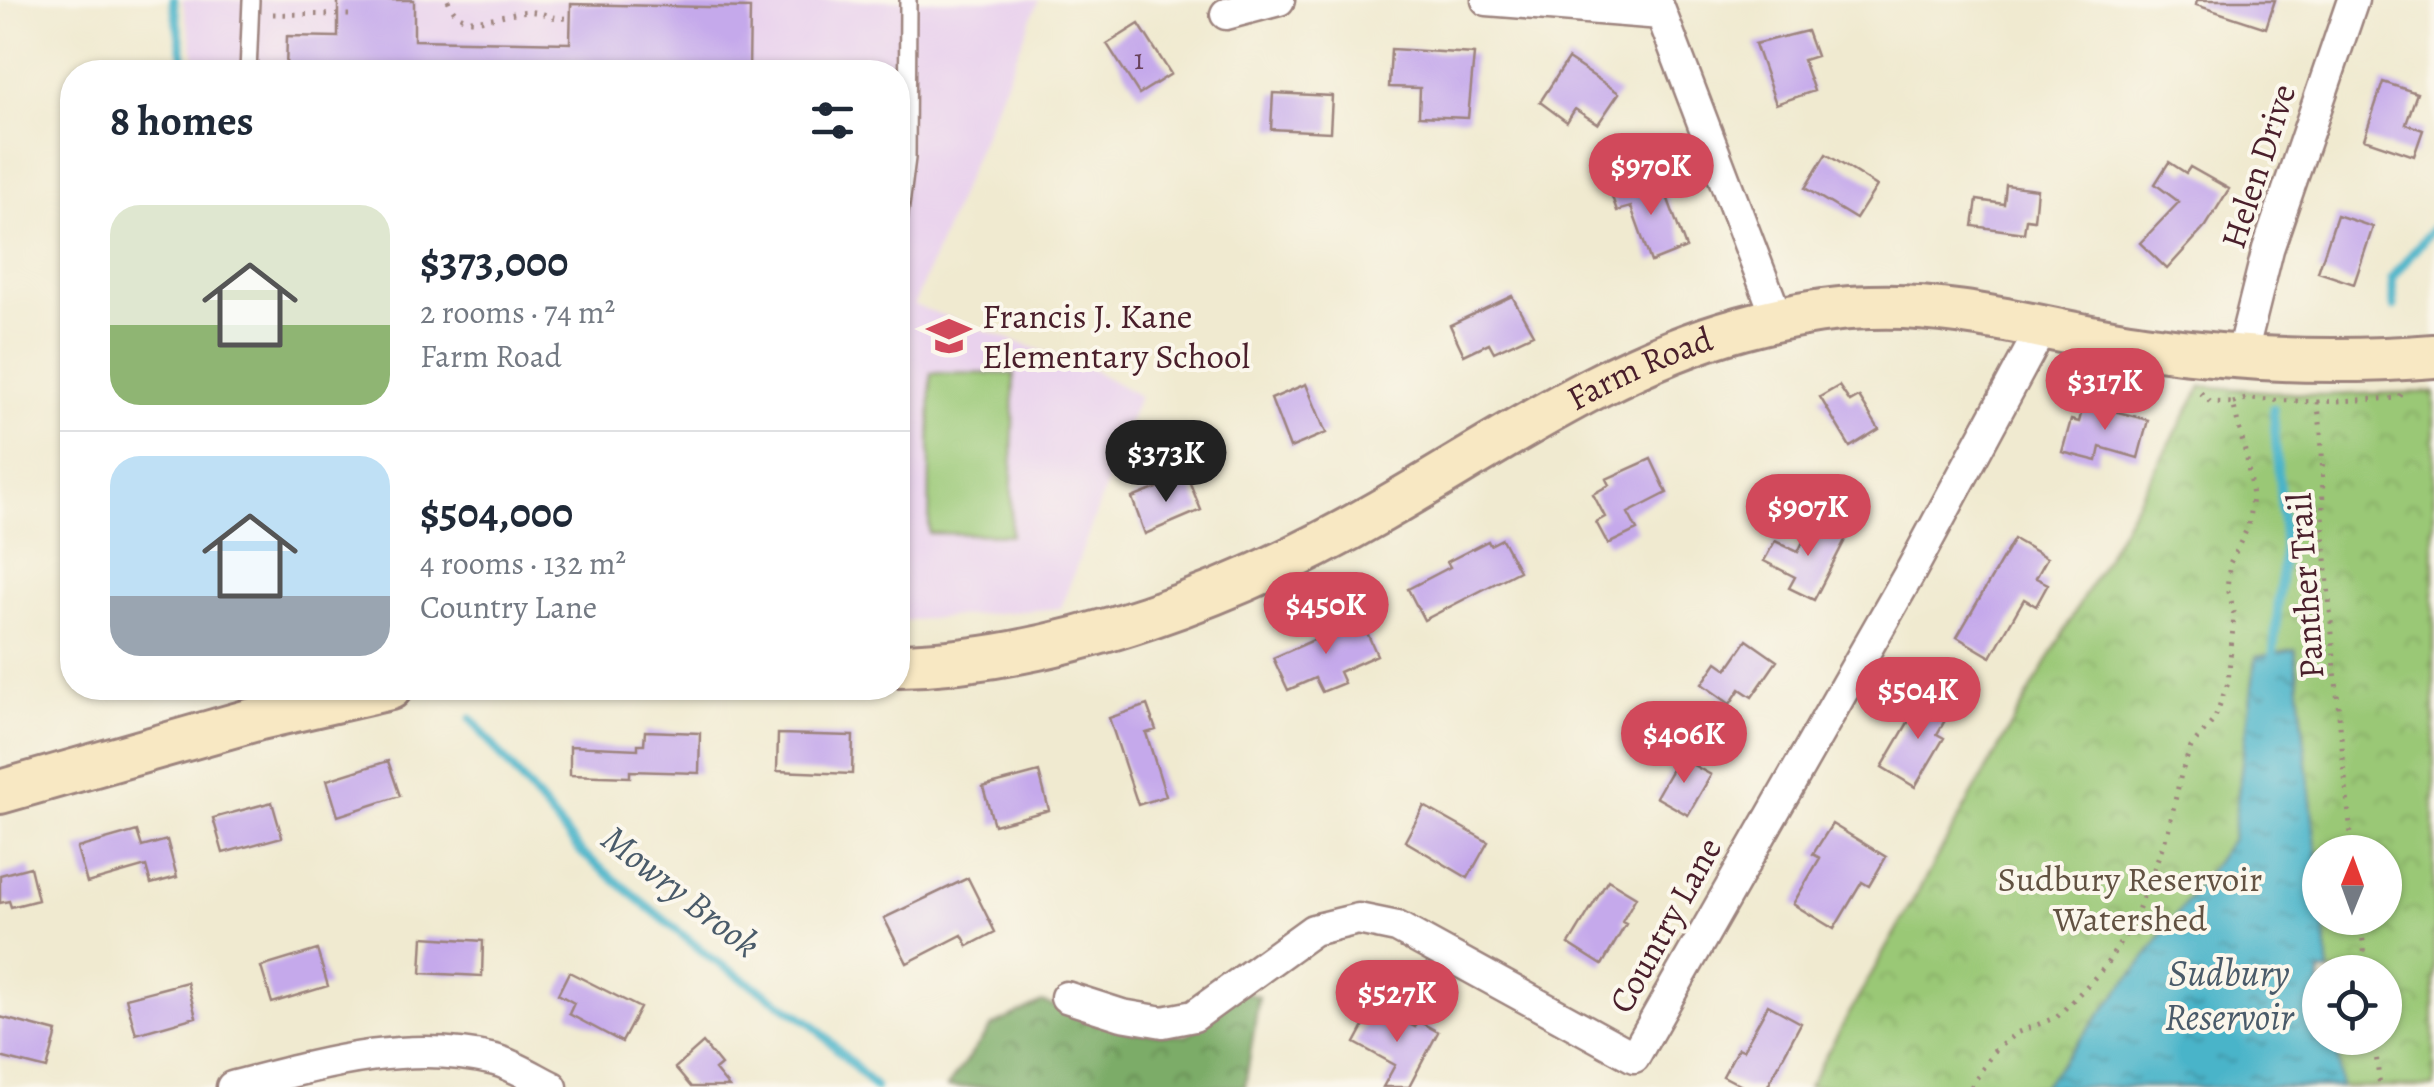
<!DOCTYPE html>
<html lang="en">
<head>
<meta charset="utf-8">
<style>
  body { margin:0; font-family:Alegreya,serif; background:#f6f6f7; color:#1f2937; height:100vh; display:flex; flex-direction:column; font-size:38px; white-space:nowrap }
  * { box-sizing:border-box; margin:0 }
  p { font-size:32px; color:#747a83 }
  .icon { flex:none; width:55px; height:55px; fill:none; stroke:currentColor; stroke-width:2; stroke-linecap:round; stroke-linejoin:round }
  .map { position:relative; flex:1; overflow:hidden }
  .panel { position:absolute; left:60px; top:60px; width:850px; height:640px; display:flex; flex-direction:column; background:#fff; border-radius:40px; box-shadow:0 2px 8px #0004 }
  .panel>* { flex:none }
  .needle { width:65px; rotate:1deg }
  .tools { position:absolute; left:2302px; top:835px; display:grid; gap:20px }
  .tools a { display:grid; place-items:center; width:100px; height:100px; border-radius:50%; background:#fff; box-shadow:0 2px 8px #0004; font-size:50px }
  .price { position:absolute; translate:-50% -85px; padding:0 22px; border-radius:35px; background:#d1495b; color:#fff; font-size:32px; line-height:65px; filter:drop-shadow(0 2px 5px #0008) }
  .price::after { content:''; position:absolute; left:50%; top:60px; width:30px; height:22px; margin-left:-15px; background:inherit; clip-path:polygon(0 0,100% 0,50% 100%) }
  .price.active { background:#222; color:#fff }
  ul { padding:0; list-style:none }
  li { display:flex; align-items:center; gap:30px; height:250px; padding:0 50px }
  li+li { border-top:2px solid #e0e1e3 }
  li span { display:grid; place-items:center; flex:none; width:280px; height:200px; border-radius:30px; color:#555 }
  li>.icon { margin-inline-start:auto }
  span .icon { width:120px; height:120px; fill:#fffc; stroke-width:1 }
  li b { font-size:42px }
  h2 { display:flex; justify-content:space-between; align-items:center; height:120px; padding:0 50px; font-size:42px }
  .map>svg:first-child { display:block }
  .built { fill:#e9d2ed }
  .grass { fill:#9ac876; stroke:#727450; stroke-width:2.5 }
  .forest { fill:url(#forest-crowns); stroke:#626649; stroke-width:2.5 }
  .park { fill:url(#park-crowns); stroke:#727450; stroke-width:2.5; fill-rule:evenodd }
  .water { fill:url(#water-ripples); stroke:#4a6a7a; stroke-width:2.5 }
  .lines { fill:none; stroke-linecap:round; stroke-linejoin:round }
  .stream { stroke:#4ab4c9; stroke-width:9 }
  .building { fill:#c5a9eb }
  .lane-casing { stroke:#9d847e; stroke-width:20 }
  .street-casing { stroke:#9d847e; stroke-width:35 }
  .secondary-casing { stroke:#9d847e; stroke-width:48 }
  .path { stroke:#9d847e; stroke-width:5; stroke-dasharray:2.5 8; stroke-linecap:butt }
  .lane { stroke:#fff; stroke-width:15 }
  .street { stroke:#fff; stroke-width:30 }
  .secondary { stroke:#f8e8c3; stroke-width:42 }
  .labels { text-anchor:middle; stroke-width:8; stroke-linejoin:round; paint-order:stroke }
  .number-label { font-size:30px; fill:#69425b }
  .street-label { font-size:35px; fill:#4a1f2b; stroke:#fbf7ec }
  .poi-label { font-size:35px; fill:#4a1f2b; stroke:#fbf7ec; text-anchor:start }
  .park-label { font-size:35px; fill:#625242; stroke:#fbf7ec }
  .water-label { font-size:38px; font-style:italic; fill:#4a5b6a; stroke:#fbf7ec }
</style>
</head>
<body>
<div class="map">
<svg width="2434" height="1087" viewBox="0 0 2434 1087">
  <defs>
    <pattern id="forest-crowns" width="20" height="18" patternUnits="userSpaceOnUse" patternTransform="scale(2.5)"><rect width="20" height="18" fill="#7bac67"/><path d="M2 6a3 3 0 1 1 6 0M12 15a3 3 0 1 1 6 0" fill="none" stroke="#678b55"/></pattern>
    <pattern id="park-crowns" width="20" height="18" patternUnits="userSpaceOnUse" patternTransform="scale(2.5)"><rect width="20" height="18" fill="#9ac876"/><path d="M2 6a3 3 0 1 1 6 0M12 15a3 3 0 1 1 6 0" fill="none" stroke="#86ab66"/></pattern>
    <pattern id="water-ripples" width="26" height="14" patternUnits="userSpaceOnUse" patternTransform="scale(2.5)"><rect width="26" height="14" fill="#4ab4c9"/><path d="M2 4q2-2 4 0t4 0M15 11q2-2 4 0t4 0" fill="none" stroke="#4092a3"/></pattern>
  </defs>
  <rect width="100%" height="100%" fill="#fbf7ec"/>
  <filter id="ink" filterUnits="userSpaceOnUse"><feTurbulence type="fractalNoise" baseFrequency=".01" numOctaves="2"/><feDisplacementMap in="SourceGraphic" scale="20" xChannelSelector="R" yChannelSelector="G"/><feConvolveMatrix kernelMatrix="1 2 1 2 8 2 1 2 1" color-interpolation-filters="sRGB"/></filter>
  <filter id="wash" filterUnits="userSpaceOnUse"><feTurbulence type="fractalNoise" baseFrequency=".0048" numOctaves="4" result="noise"/><feDisplacementMap in="SourceGraphic" scale="40" xChannelSelector="R" yChannelSelector="G"/><feGaussianBlur stdDeviation="2.25" result="paint"/><feColorMatrix in="noise" values="0 0 0 0 0 0 0 0 0 0 0 0 0 0 0 0 0 1.4 0 .05"/><feComposite in="paint" operator="in"/></filter>
  <g filter="url(#wash)">
    <rect width="100%" height="100%" fill="#f0ead0"/>
    <path class="built" d="M182 0H1039L914 305 1087 367 1139 396 1061 608 898 621V72H198Z"/>
    <path class="grass" d="M931 373 1014 374 1011 535 929 533Z"/>
    <path class="forest" d="M1239 990 1259 997 1245 1087H947L992 1026 1042 1002 1129 1031 1187 1036Z"/>
    <path class="park" d="M2202 386 2314 395 2434 392V1087H1808ZM2320 852H2385V918H2320ZM2320 972H2385V1038H2320Z"/>
    <path class="water" d="M2295 650 2320 884V918H2324L2329 972H2320V1038H2336L2341 1087H2042L2140 965 2232 839 2256 657Z"/>
    <g class="lines">
      <path class="stream" d="M173 0 186 72
        M2394 307 2392 278 2434 227
        M2273 408 2284 545 2273 656
        M471 719 582 853 711 958 811 1023 875 1087"/>
    </g>
    <g id="blocks">
      <path class="building" d="M338 0H414V40L570 43 571 4 750 8 749 72H286L287 36 338 37Z
        M2197 0H2275L2266 28 2196 5Z
        M1139 24 1171 74 1139 94 1107 44Z
        M1807 31 1816 56 1803 60 1814 91 1776 104 1755 44Z
        M1391 49 1474 54 1468 118 1419 116 1420 88 1389 87Z
        M1568 59 1619 93 1598 124 1575 109 1567 122 1540 102Z
        M2383 82 2417 93 2406 124 2423 130 2414 156 2364 139Z
        M1273 93 1332 96 1330 132 1271 129Z
        M1826 154 1877 186 1856 219 1805 188Z
        M2169 162 2186 173 2190 167 2229 189 2206 226 2167 269 2140 243 2179 202 2155 184Z
        M1644 176 1650 197 1665 191 1686 248 1651 262 1631 207 1617 211 1610 191Z
        M2006 185 2037 189 2034 220 2026 219 2024 233 1973 226 1977 200 2004 204Z
        M2337 215 2373 227 2354 284 2318 272Z
        M1512 296 1533 334 1494 352 1489 343 1464 355 1450 325Z
        M1306 384 1326 433 1290 448 1271 399Z
        M1839 386 1850 402 1859 397 1879 429 1850 447 1820 397Z
        M2084 403 2148 420 2138 458 2100 447 2097 461 2062 452 2071 420 2079 422Z
        M1651 459 1667 493 1628 513 1637 530 1608 544 1596 522 1605 517 1593 494 1609 485 1606 479Z
        M1187 476 1201 510 1145 534 1132 498Z
        M1813 521 1846 538 1814 600 1789 588 1795 577 1764 561 1775 541 1798 552Z
        M1502 539 1519 571 1424 620 1408 589 1450 567 1447 562 1488 541 1490 545Z
        M2014 539 2047 558 2036 578 2048 584 2036 606 2024 599 1991 657 1957 637Z
        M1361 619 1377 655 1339 672 1344 683 1322 692 1315 678 1288 690 1273 658Z
        M1747 640 1777 661 1752 697 1740 689 1730 704 1702 684 1717 662 1727 669Z
        M1924 695 1951 710 1937 734 1944 738 1915 787 1882 767Z
        M1147 705 1156 730 1146 733 1166 796 1138 805 1109 718Z
        M645 731 700 733 699 773 630 771V777L570 775V746L638 749V744H644Z
        M778 734 853 736 852 774 777 771Z
        M1679 757 1711 775 1688 815 1656 797Z
        M388 761 400 796 338 816 327 780Z
        M1039 772 1049 810 994 825 983 787Z
        M272 802 282 837 223 853 213 818Z
        M1424 806 1488 842 1468 878 1405 841Z
        M1832 824 1886 857 1869 886 1862 882 1834 929 1793 904 1820 858 1813 854Z
        M137 831 142 847 167 840 177 877 151 884 146 866 87 883 77 848Z
        M30 867 38 900 11 907 9 901 0 903V875Z
        M968 878 995 932 968 946 962 935 907 963 884 918Z
        M1608 880 1636 897 1622 922 1626 924 1602 965 1569 944Z
        M423 937 483 941 482 976 421 973Z
        M317 950 328 986 272 1003 261 967Z
        M569 972 640 1008 622 1042 569 1014 574 1003 558 994Z
        M187 982 196 1017 136 1034 126 998Z
        M1768 1005 1801 1023 1767 1087H1744L1723 1076 1738 1048 1743 1050Z
        M1375 1006 1415 1027 1418 1021 1438 1032 1409 1087H1383L1395 1065 1355 1043Z
        M0 1017 57 1032 47 1069 0 1057Z
        M703 1043 721 1065 715 1070 729 1087H691L675 1068Z"/>
    </g>
  </g>
  <g filter="url(#ink)">
    <use href="#blocks" fill-opacity="0" stroke="#9d847e" stroke-width="2.5"/>
    <g class="lines">
      <g class="lane-casing">
        <path id="lane" d="M248 72 251 0
          M898 229 907 158 908 0"/>
      </g>
      <g class="street-casing">
        <path id="street" d="M1487 0 1661 14
          M1656 0 1778 320
          M1226 14 1279 0
          M2241 357 2268 249 2353 0
          M1066 997 1122 1015 1163 1022 1194 1016 1313 930 1358 919 1397 927 1634 1057 1911 571 2042 328
          M232 1087C317 1065 407 1038 495 1060 514 1065 534 1078 552 1087"/>
      </g>
      <g class="secondary-casing">
        <g id="secondary">
          <path id="s1" d="M898 665C1060 662 1241 592 1381 511 1494 446 1615 362 1742 328 1783 317 1827 308 1870 307 1962 303 2052 333 2143 346 2239 360 2337 364 2434 356"/>
          <path d="M0 792 260 718 390 688"/>
        </g>
      </g>
      <path class="path" d="M448 0C463 40 505 7 535 12 547 14 552 19 566 18
        M273 14 350 15
        M2317 402 2399 398 2402 393
        M2233 403 2246 399 2317 402C2325 445 2321 489 2324 532 2332 639 2341 746 2353 852
        M2360 918 2367 972
        M2374 1038 2380 1087
        M1971 1087 1993 1052 2016 1033 2057 1017 2104 968 2133 923 2168 832 2181 774 2191 747 2214 720 2228 683 2234 616 2227 588 2230 563 2248 527 2252 497 2247 459 2233 403 2210 402 2198 390"/>
      <use href="#lane" class="lane"/>
      <use href="#street" class="street"/>
      <use href="#secondary" class="secondary"/>
    </g>
  </g>
  <defs>
    <g id="school-bare" transform="scale(3.45)"><path d="M0-5L7-2L0 1L-7-2ZM-4 1L0 2.5L4 1V4Q0 6-4 4Z" fill="#d1495b" stroke="#fbf7ec" stroke-width="2.5" paint-order="stroke"/></g>
  </defs>
  <g fill-rule="evenodd">
    <use href="#school-bare" x="949" y="336"/>
  </g>
  <g class="labels">
    <g class="number-label">
      <text x="1139" y="69">1</text>
    </g>
    <g class="street-label">
      <text transform="translate(2258 166) rotate(-72)" y="12">Helen Drive</text>
      <text dy="12" stroke="none"><textPath href="#s1" startOffset="808">Farm Road</textPath></text>
      <text transform="translate(2305 586) rotate(-94)" y="12">Panther Trail</text>
      <text transform="translate(1665 925) rotate(-61)" y="12">Country Lane</text>
    </g>
    <g class="poi-label">
      <text x="982" y="328">Francis J. Kane<tspan x="982" dy="40">Elementary School</tspan></text>
    </g>
    <g class="park-label">
      <text x="2130" y="891">Sudbury Reservoir<tspan x="2130" dy="40">Watershed</tspan></text>
    </g>
    <g class="water-label">
      <text transform="translate(681 891) rotate(38)" y="13">Mowry Brook</text>
      <text x="2229" y="986">Sudbury<tspan x="2229" dy="44">Reservoir</tspan></text>
    </g>
  </g>
</svg>
<div class="tools">
<a><svg class="needle" viewBox="-14 -14 28 28"><path d="M0-13l5 13h-10z" fill="#e53935"/><path d="M0 13l5-13h-10z" fill="#747a83"/></svg></a>
<a><svg class="icon" aria-label="locate" viewBox="0 0 24 24"><circle cx="12" cy="12" r="6"/><path d="M12 2v4M12 18v4M2 12h4M18 12h4"/></svg></a>
</div>
<b class="price" style="left:1651px;top:218px">$970K</b>
<b class="price" style="left:2105px;top:433px">$317K</b>
<b class="price active" style="left:1166px;top:505px">$373K</b>
<b class="price" style="left:1808px;top:559px">$907K</b>
<b class="price" style="left:1326px;top:657px">$450K</b>
<b class="price" style="left:1918px;top:742px">$504K</b>
<b class="price" style="left:1684px;top:786px">$406K</b>
<b class="price" style="left:1397px;top:1045px">$527K</b>
<section class="panel">
<h2>8 homes<svg class="icon" aria-label="filters" viewBox="0 0 24 24"><path d="M4 7h16M4 17h16"/><circle cx="9" cy="7" r="2"/><circle cx="15" cy="17" r="2"/></svg></h2>
<ul>
<li><span style="background:linear-gradient(#dfe7d0 60%,#8fb573 0)"><svg class="icon" aria-label="home" viewBox="0 0 24 24"><path d="M3 11l9-7 9 7M6 9v11h12V9"/></svg></span><div><b>$373,000</b><p>2 rooms · 74 m²</p><p>Farm Road</p></div></li>
<li><span style="background:linear-gradient(#bfe0f5 70%,#9aa5b1 0)"><svg class="icon" aria-label="home" viewBox="0 0 24 24"><path d="M3 11l9-7 9 7M6 9v11h12V9"/></svg></span><div><b>$504,000</b><p>4 rooms · 132 m²</p><p>Country Lane</p></div></li>
</ul>
</section>
</div>
</body>
</html>
